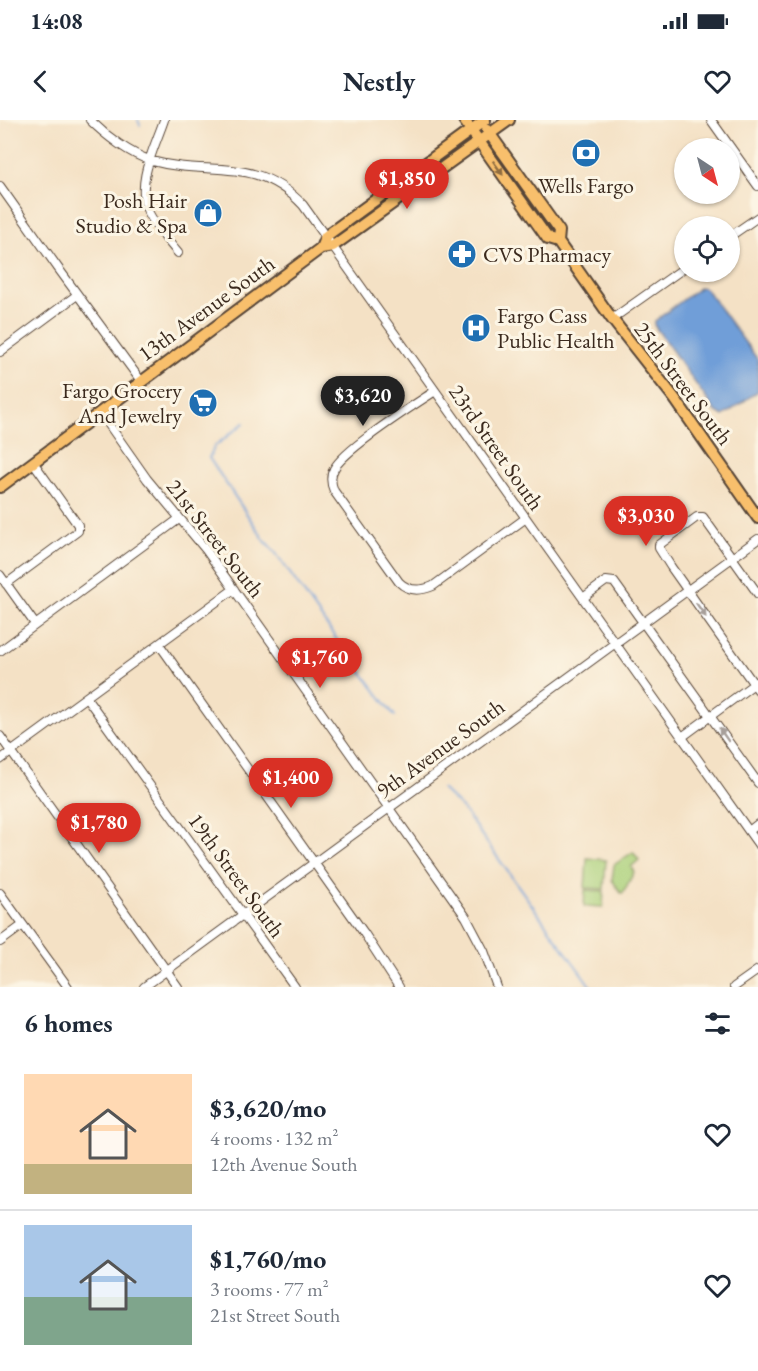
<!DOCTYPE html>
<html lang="en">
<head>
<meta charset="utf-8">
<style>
  body { margin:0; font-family:"EB Garamond",serif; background:#f6f6f7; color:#1f2937; height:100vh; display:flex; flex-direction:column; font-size:22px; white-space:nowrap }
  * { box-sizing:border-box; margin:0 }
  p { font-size:20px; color:#747a83 }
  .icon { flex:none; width:33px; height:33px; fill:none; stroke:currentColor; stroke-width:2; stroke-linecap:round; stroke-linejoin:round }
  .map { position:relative; height:867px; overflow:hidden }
  .drawer { display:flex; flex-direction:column; background:#fff; flex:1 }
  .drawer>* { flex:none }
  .needle { width:39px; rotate:144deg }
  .buttons { position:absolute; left:674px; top:18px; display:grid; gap:12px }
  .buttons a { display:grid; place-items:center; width:66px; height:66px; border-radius:50%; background:#fff; box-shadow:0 2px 4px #0004; font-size:30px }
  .price { position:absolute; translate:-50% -51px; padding:0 14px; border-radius:21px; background:#d93025; color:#fff; font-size:20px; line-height:39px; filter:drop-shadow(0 2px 3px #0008) }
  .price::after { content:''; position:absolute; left:50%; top:36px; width:18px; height:14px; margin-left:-9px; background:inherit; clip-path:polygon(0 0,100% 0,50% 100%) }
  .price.on { background:#222; color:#fff }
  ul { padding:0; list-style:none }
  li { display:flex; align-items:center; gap:18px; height:150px; padding:0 24px }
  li+li { border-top:2px solid #e0e1e3 }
  li span { display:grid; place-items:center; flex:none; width:168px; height:120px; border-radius:0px; color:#555 }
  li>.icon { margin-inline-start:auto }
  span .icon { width:72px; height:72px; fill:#fffc; stroke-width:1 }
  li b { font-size:26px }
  h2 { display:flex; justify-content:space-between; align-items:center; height:72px; padding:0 24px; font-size:26px }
  .status { display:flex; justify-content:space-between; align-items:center; height:42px; padding:0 30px; background:#fff; direction:ltr }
  .status svg { height:16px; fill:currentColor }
  header { display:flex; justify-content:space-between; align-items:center; height:78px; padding:0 24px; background:#fff; font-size:27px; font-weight:700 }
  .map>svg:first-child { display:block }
  .green { fill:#aad079; stroke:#727d4c; stroke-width:1.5 }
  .water { fill:#6f9ed8; stroke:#55647b; stroke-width:1.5 }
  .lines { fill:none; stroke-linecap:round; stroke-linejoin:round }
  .stream { stroke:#6f9ed8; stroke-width:2 }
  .minor-casing { stroke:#574537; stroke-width:10 }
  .major-casing { stroke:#574537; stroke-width:14 }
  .minor { stroke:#fff; stroke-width:8 }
  .major { stroke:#f8bf6c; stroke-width:10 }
  .oneway { fill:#906d41 }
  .oneway2 { fill:#a79f9a }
  .labels { text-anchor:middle; stroke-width:6; stroke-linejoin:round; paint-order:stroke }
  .poi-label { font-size:22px; fill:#3b2a1e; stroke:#fcf5e5; text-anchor:end }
  .street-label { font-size:22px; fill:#3b2a1e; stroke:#fcf5e5 }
</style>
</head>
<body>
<div class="status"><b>14:08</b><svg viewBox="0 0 49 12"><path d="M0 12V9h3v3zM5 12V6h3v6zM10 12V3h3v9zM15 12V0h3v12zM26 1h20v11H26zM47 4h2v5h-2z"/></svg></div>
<header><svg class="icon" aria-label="back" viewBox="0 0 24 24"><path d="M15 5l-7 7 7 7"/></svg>Nestly<svg class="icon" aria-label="heart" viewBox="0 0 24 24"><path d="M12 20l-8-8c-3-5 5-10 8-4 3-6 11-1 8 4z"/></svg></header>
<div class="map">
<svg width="758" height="867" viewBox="0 0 758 867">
  <rect width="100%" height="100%" fill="#fcf5e5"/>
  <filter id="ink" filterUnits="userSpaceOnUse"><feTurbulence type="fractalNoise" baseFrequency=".0167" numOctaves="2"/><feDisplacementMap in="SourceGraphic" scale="12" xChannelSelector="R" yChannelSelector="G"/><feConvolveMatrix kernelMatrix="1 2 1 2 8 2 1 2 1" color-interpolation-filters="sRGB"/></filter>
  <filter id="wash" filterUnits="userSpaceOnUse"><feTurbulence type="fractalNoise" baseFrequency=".008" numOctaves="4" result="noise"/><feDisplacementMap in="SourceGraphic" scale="24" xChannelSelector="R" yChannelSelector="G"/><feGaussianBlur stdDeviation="1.35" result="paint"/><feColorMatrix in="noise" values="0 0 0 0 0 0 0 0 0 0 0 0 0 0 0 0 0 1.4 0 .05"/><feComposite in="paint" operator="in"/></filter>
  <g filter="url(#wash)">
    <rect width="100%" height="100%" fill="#f4e1c5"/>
    <path class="green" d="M633 732 639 740 631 747 634 752 623 773H621L612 760 614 745Z
      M587 738 606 740 604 769 585 768Z
      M585 770 604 771 603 787 584 786Z"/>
    <path class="water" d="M700 167 705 168 758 240V271L723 296 715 291 654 205 655 201Z"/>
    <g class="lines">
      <path class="stream" d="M138 0 140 5
        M244 303 215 326 209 338 265 421 275 432 337 520 395 596
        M442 669 462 688 591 867"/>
    </g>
  </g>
  <g filter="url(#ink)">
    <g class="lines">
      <g class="minor-casing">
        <path id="minor" d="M90 0C106 16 130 34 152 41 209 57 255 34 303 85L758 724
          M164 0C155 27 135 63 148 91 155 106 167 120 178 133
          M711 0 758 66
          M0 66 58 148 141 261
          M729 117 758 97
          M612 199 684 148
          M0 232 77 175
          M435 271C414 285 344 329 334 349 330 356 331 364 334 371L399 462C409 472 421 471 433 466L526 398
          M100 292 147 359 206 430 466 797 484 831 497 867
          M0 455 35 504
          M6 464 78 411V405L33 342
          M758 474 703 397H697L659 425V428L671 447 758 570
          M583 478 606 461 614 462 758 663
          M159 524 364 813 399 867
          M0 531 179 399
          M86 577 295 867
          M0 616 178 867
          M682 617 758 561
          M0 640 234 469
          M749 711 758 704
          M0 773 68 867
          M0 822 23 805
          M144 867 758 419
          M734 867 758 850"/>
      </g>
      <g class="major-casing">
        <path id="major" d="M464 0 548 119 558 122 612 199 675 279 758 398
          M487 10 559 111 558 122
          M321 128 326 116 485 0
          M0 367 321 128 333 126 509 0"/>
      </g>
      <use href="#minor" class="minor"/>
      <use href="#major" class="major"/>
    </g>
    <defs><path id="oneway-solid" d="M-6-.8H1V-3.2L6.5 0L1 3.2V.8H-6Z" transform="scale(1.5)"/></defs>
    <use class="oneway" href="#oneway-solid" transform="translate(498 48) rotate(55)"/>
    <g class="oneway2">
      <use href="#oneway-solid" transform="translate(701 490) rotate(55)"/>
      <use href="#oneway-solid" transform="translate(724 615) rotate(-125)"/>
    </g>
  </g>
  <defs>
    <g id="bank-disc" transform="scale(1.5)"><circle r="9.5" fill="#1f6fb2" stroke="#fcf5e5"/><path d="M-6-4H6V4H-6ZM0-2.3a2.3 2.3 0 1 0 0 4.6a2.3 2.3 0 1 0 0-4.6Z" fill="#fff"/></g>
    <g id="shop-disc" transform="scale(1.5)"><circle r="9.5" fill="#1f6fb2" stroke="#fcf5e5"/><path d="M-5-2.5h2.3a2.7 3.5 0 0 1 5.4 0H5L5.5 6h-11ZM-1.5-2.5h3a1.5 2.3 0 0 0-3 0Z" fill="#fff"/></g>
    <g id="pharmacy-disc" transform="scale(1.5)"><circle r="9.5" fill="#1f6fb2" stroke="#fcf5e5"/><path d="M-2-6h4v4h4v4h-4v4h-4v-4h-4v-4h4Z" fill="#fff"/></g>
    <g id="hospital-disc" transform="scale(1.5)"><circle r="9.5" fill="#1f6fb2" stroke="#fcf5e5"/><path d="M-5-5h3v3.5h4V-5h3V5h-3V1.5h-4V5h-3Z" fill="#fff"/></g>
    <g id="supermarket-disc" transform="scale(1.5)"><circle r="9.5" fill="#1f6fb2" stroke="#fcf5e5"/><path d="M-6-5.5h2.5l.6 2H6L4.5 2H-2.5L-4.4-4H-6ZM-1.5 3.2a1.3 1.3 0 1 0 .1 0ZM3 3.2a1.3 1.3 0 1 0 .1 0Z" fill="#fff"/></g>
  </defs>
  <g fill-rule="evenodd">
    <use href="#bank-disc" x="586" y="33"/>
    <use href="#shop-disc" x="208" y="93"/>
    <use href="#pharmacy-disc" x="462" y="134"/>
    <use href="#hospital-disc" x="476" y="208"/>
    <use href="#supermarket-disc" x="203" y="283"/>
  </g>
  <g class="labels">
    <g class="poi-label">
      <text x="586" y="73" text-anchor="middle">Wells Fargo</text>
      <text x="187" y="88">Posh Hair<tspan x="187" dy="25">Studio &amp; Spa</tspan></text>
      <text x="483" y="142" text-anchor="start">CVS Pharmacy</text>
      <text x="497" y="203" text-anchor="start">Fargo Cass<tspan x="497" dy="25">Public Health</tspan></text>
      <text x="182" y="278">Fargo Grocery<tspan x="182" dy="25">And Jewelry</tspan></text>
    </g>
    <g class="street-label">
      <text transform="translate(206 188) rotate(-36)" y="8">13th Avenue South</text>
      <text transform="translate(684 263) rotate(53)" y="8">25th Street South</text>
      <text transform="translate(497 327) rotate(55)" y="8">23rd Street South</text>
      <text transform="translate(216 418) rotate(52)" y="8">21st Street South</text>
      <text transform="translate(440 628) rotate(-36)" y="8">9th Avenue South</text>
      <text transform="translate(237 755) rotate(54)" y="8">19th Street South</text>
    </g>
  </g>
</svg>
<div class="buttons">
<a><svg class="needle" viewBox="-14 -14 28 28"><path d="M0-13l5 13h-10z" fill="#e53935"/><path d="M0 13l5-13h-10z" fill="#747a83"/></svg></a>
<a><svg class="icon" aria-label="locate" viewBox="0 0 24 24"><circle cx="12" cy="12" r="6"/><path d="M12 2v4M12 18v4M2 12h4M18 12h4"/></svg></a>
</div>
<b class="price" style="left:407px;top:90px">$1,850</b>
<b class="price on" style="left:363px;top:307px">$3,620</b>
<b class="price" style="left:646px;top:427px">$3,030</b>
<b class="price" style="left:320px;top:569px">$1,760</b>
<b class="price" style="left:291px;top:689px">$1,400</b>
<b class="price" style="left:99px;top:734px">$1,780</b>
</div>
<section class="drawer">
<h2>6 homes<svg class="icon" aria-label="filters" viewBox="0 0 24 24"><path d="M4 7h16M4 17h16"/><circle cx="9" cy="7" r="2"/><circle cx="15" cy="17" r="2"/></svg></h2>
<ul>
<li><span style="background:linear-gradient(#ffd9b3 75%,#c2b280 0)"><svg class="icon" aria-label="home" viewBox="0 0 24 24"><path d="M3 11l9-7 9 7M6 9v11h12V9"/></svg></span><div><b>$3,620/mo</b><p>4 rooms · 132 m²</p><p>12th Avenue South</p></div><svg class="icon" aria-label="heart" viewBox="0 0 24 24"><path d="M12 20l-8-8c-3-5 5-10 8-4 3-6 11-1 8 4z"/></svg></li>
<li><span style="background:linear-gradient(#a9c7e8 60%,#7fa58c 0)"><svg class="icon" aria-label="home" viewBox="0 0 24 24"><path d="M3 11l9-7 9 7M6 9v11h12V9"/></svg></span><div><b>$1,760/mo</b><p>3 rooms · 77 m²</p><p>21st Street South</p></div><svg class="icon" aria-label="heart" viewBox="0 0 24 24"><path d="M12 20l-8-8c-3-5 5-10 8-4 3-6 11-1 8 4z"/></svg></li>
</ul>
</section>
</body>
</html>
